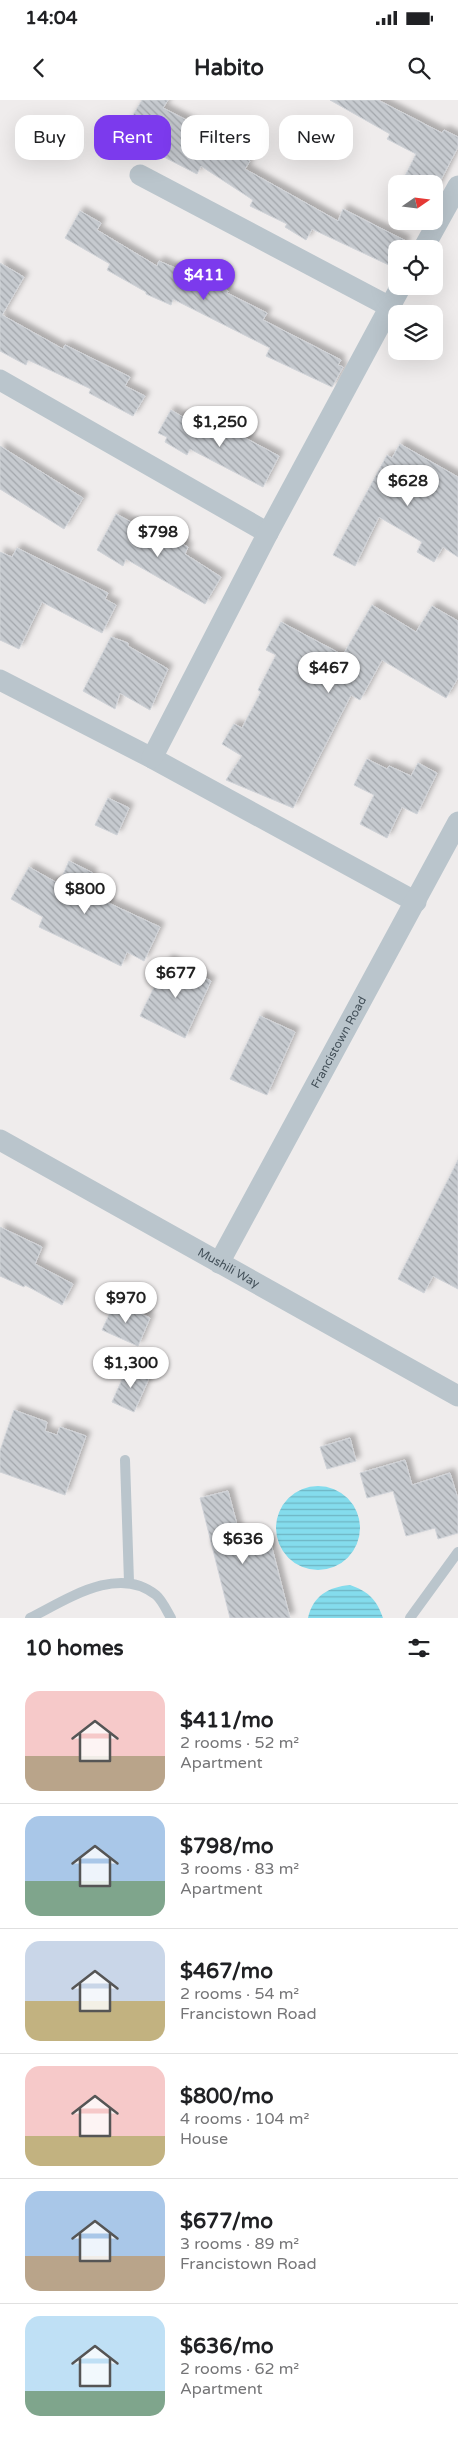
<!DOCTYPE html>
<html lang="en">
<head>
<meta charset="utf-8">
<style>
  body { margin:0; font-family:"Varela Round",sans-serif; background:#f2f2f2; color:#202124; height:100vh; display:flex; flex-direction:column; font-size:19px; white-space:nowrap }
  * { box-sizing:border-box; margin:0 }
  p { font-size:16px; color:#757577 }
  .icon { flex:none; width:28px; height:28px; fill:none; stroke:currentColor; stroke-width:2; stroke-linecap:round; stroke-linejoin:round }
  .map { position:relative; height:1518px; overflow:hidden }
  .panel { display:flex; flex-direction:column; background:#fff; flex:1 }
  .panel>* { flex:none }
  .guide { position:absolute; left:15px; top:15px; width:429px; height:45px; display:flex; gap:10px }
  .needle { width:32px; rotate:76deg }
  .buttons { position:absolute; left:388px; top:75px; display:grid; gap:10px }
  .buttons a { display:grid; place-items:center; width:55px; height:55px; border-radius:10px; background:#fff; box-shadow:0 5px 20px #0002; font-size:25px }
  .price { position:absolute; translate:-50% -42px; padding:0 11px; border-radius:18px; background:#fff; color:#222; font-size:16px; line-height:32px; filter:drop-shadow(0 1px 2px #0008) }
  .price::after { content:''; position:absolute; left:50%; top:30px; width:15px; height:11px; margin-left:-8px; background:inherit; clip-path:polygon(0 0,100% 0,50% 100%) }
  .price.on { background:#7c3aed; color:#fff }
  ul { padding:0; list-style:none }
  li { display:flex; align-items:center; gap:15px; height:125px; padding:0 25px }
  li+li { border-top:1px solid #e0e0e0 }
  li span { display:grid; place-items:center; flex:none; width:140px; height:100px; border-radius:15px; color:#555 }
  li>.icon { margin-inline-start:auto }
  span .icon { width:60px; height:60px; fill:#fffc; stroke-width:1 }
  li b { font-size:21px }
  h2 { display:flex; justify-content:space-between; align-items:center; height:60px; padding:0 25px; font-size:21px }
  .chip { padding:0 18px; border-radius:15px; background:#fff; box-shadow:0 5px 20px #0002; font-size:18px; line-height:45px }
  .chip.on { background:#7c3aed; color:#fff }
  .status { display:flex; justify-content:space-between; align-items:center; height:35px; padding:0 25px; background:#fff; direction:ltr }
  .status svg { height:14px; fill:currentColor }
  header { display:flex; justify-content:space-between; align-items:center; height:65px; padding:0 25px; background:#fff; font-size:22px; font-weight:700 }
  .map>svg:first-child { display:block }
  .water { fill:url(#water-rules) }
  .building { fill:url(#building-back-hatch); stroke:#d0d3d8; filter:url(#shadow) }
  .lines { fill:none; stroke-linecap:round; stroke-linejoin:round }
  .lane { stroke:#bac5cc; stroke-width:10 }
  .street { stroke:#bac5cc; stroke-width:21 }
  .labels { text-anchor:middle; stroke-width:4.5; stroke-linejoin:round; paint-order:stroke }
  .street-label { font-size:12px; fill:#44515a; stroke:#fff }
</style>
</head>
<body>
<div class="status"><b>14:04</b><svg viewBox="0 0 49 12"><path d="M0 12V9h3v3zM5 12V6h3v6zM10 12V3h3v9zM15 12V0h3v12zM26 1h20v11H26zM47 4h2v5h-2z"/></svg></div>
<header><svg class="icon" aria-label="back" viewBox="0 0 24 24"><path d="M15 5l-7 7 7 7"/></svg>Habito<svg class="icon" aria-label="search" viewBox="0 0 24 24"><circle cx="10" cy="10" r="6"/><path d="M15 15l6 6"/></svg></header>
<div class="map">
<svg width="458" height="1518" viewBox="0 0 458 1518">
  <defs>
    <pattern id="water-rules" width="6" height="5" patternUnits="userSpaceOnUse" patternTransform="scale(1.25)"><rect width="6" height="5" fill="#84dced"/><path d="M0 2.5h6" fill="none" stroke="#6eb5c3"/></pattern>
    <pattern id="building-back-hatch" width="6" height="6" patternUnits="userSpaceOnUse" patternTransform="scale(1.25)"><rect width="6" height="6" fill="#c6cacf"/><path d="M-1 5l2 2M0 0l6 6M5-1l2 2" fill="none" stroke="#a2a6ab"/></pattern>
    <filter id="shadow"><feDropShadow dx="4.5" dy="-4.5" stdDeviation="2.5" flood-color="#0004"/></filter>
  </defs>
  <rect width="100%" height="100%" fill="#efecec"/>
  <path class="water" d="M276 1428a42 42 0 1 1 84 0a42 42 0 1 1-84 0Z
    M350 1485C368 1491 377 1500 383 1518H308C313 1496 328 1487 350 1485Z"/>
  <path class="building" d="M142 0H168L163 8 212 33 210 35 250 61 245 69 338 121 343 109 406 141 402 149H396V161L393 167 312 129 306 140 285 127 287 124 250 106 253 100 201 66 197 74 164 57 168 49 127 25Z
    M330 0H378L442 33 444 30 458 37V47L434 93V84H401L416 54 387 39 390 34Z
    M80 111 101 123 97 130 157 166 159 161 228 191 227 193 267 213 263 220 341 260 338 265 343 267 332 287 266 256 270 248 173 199 171 205 146 194V192L107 170 110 164 65 138Z
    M0 163 24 177 2 215 63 249 65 245 130 277 125 286 145 296 133 316 89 293 91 289 28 260 26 265 0 251Z
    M171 310 212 334 217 323 279 356 263 387 190 349 187 355 165 342 167 337 158 333Z
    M400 344 458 377V457L443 447 434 462 417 452 422 442 379 417 355 466 333 455 387 355 392 358Z
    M0 346 83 398 64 429 0 389Z
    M116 414 162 438 164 434 188 447 185 454 221 477 205 504 126 459 123 466 97 450Z
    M17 448 108 493 105 499 116 505 102 533 42 502 19 549 0 540V452L12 457Z
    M372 505 416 532 432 506 458 521V578L446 598 382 560 360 600 351 595 293 708 226 680 242 656 222 644 234 624 242 628 261 592 258 590 276 555 266 550 281 522 343 555Z
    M111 537 128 543V546L168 569 150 610 120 593 115 609 83 591Z
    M367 659 387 669 389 666 411 676 418 663 437 673 417 714 402 707 387 738 360 724 374 695 354 685Z
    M108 698 129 708 117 735 95 725Z
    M69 761 93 773 85 792 160 827 144 861 127 852 121 866 39 827 43 817 11 799 29 767 59 784Z
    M168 859 211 881 185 938 140 916Z
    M260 916 295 932 267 995 230 979Z
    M458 1060V1189L433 1176 424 1193 398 1179Z
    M0 1127 42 1147 35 1164 73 1184 62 1205 25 1185 24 1187 0 1176Z
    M115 1202 150 1218 138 1246 102 1230Z
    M128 1266 150 1276 134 1312 112 1302Z
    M14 1310 47 1322 45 1331 57 1335 60 1327 86 1336 65 1395 0 1372V1351Z
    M350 1338 356 1361 327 1369 320 1347Z
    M405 1360 412 1385 450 1373 458 1399V1433L438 1439 435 1428 406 1436 393 1391 367 1398 360 1373Z
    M228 1391 243 1447 270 1440 290 1518H230L200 1398Z"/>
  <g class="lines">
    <path class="lane" d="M125 1360 129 1482
      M30 1518C66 1500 118 1464 156 1495 162 1500 167 1511 171 1518
      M410 1518 458 1452"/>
    <g class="street">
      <path d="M140 75 390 207"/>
      <path d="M423 149 458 86"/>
      <path d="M0 280 268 433"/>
      <path d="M0 580 152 658 416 802"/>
      <path d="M152 658 268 433 401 186"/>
      <path id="s1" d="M0 1040 458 1296"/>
      <path id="s2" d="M219 1163 458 722"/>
    </g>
  </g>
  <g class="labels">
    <g class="street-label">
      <text dy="4" stroke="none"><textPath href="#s2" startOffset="251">Francistown Road</textPath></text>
      <text dy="4" stroke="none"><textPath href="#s1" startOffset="262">Mushili Way</textPath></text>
    </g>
  </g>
</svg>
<div class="buttons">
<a><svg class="needle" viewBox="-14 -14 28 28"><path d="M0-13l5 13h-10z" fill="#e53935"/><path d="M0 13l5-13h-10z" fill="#757577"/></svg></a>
<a><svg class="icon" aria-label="locate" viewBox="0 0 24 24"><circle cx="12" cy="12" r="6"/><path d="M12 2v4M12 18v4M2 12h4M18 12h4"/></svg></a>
<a><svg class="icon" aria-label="layers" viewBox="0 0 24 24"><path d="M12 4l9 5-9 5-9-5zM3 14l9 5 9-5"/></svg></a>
</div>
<b class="price on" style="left:204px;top:201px">$411</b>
<b class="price" style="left:220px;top:348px">$1,250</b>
<b class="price" style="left:408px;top:407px">$628</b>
<b class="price" style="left:158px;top:458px">$798</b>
<b class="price" style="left:329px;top:594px">$467</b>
<b class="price" style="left:85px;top:815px">$800</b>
<b class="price" style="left:176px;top:899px">$677</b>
<b class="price" style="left:126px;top:1224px">$970</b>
<b class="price" style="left:131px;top:1289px">$1,300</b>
<b class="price" style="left:243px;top:1465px">$636</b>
<div class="guide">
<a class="chip">Buy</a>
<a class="chip on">Rent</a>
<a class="chip">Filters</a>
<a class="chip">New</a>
</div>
</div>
<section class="panel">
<h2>10 homes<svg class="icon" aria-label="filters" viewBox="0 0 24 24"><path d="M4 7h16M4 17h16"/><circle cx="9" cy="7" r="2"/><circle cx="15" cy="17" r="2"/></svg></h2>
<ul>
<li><span style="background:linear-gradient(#f6c9c9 65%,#b9a48a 0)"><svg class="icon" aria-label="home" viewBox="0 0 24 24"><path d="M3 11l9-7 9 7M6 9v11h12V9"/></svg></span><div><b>$411/mo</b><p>2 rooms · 52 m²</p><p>Apartment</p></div></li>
<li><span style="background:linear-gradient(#a9c7e8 65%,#7fa58c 0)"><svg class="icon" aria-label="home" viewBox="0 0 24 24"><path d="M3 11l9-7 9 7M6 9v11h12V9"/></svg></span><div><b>$798/mo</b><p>3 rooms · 83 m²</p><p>Apartment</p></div></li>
<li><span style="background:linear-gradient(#c9d6e8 60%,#c2b280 0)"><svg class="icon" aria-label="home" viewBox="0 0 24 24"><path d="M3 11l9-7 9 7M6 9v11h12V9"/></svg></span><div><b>$467/mo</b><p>2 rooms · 54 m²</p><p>Francistown Road</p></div></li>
<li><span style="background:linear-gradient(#f6c9c9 70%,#c2b280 0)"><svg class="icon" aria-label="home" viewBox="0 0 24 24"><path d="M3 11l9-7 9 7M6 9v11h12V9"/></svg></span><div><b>$800/mo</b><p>4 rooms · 104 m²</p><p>House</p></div></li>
<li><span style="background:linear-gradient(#a9c7e8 65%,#b9a48a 0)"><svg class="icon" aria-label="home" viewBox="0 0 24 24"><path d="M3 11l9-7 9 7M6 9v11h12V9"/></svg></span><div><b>$677/mo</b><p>3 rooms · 89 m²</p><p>Francistown Road</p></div></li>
<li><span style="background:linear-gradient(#bfe0f5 75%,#7fa58c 0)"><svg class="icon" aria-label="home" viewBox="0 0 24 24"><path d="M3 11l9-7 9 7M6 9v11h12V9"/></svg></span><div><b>$636/mo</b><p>2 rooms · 62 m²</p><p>Apartment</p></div></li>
</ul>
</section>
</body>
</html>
